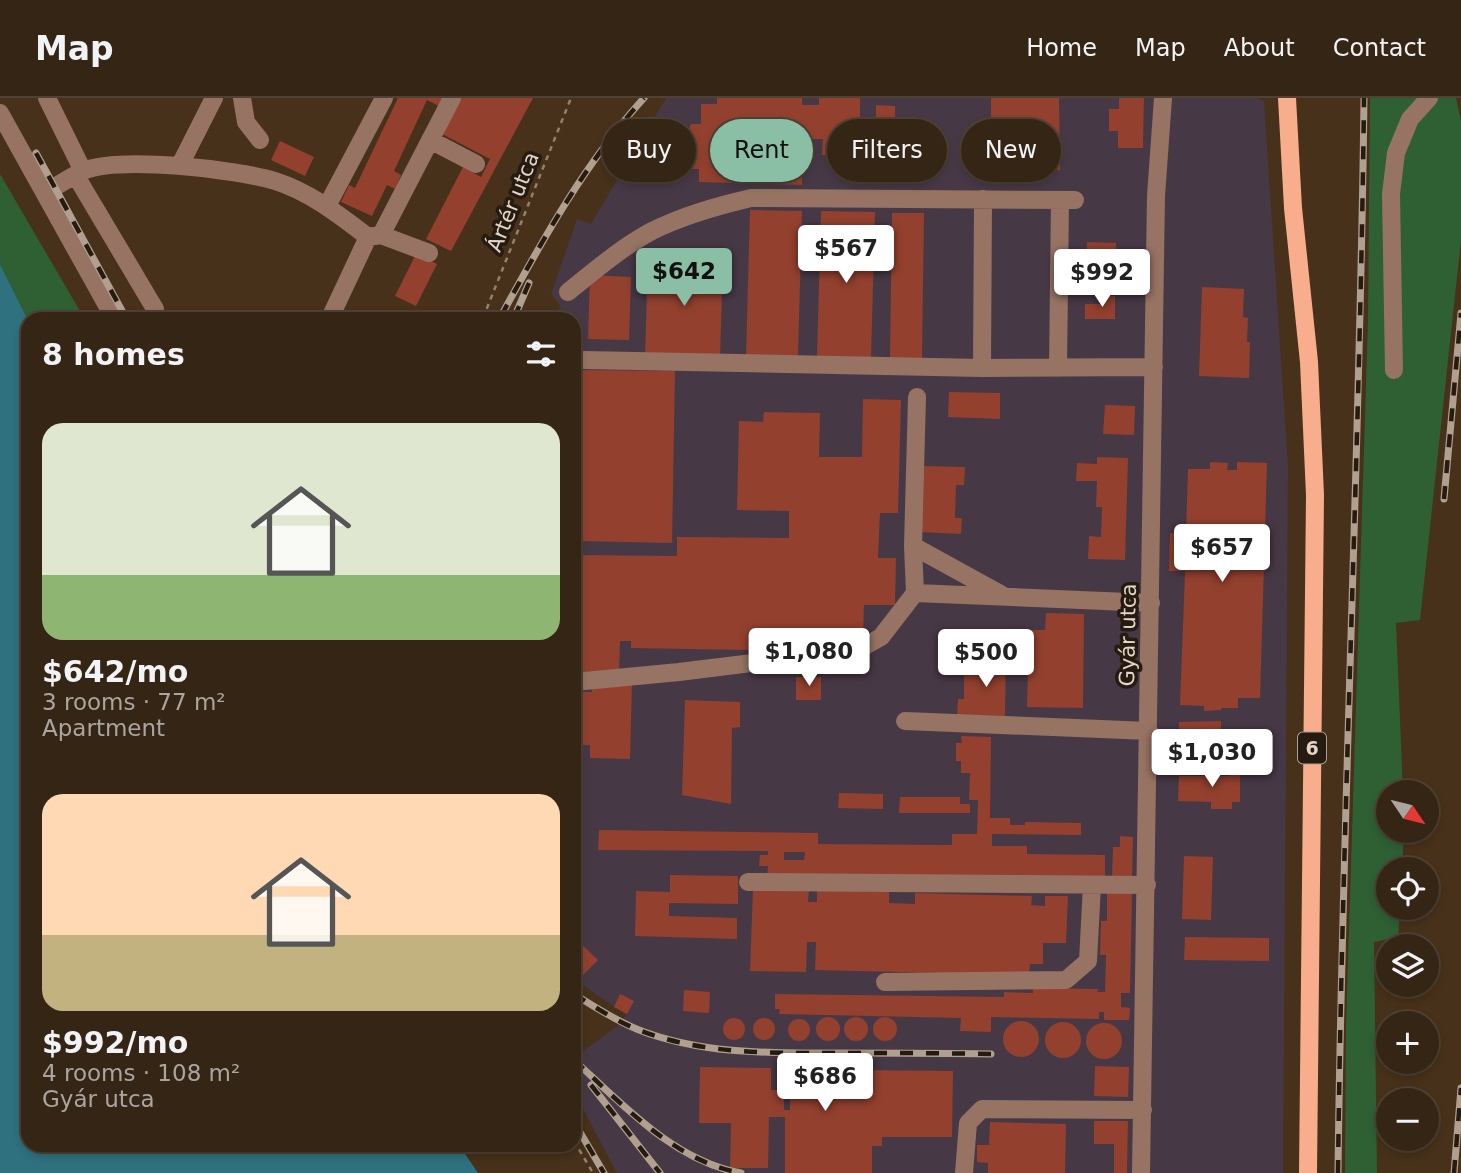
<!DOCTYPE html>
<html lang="en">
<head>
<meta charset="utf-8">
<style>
  body { margin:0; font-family:"DejaVu Sans",sans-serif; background:#403122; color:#f1f3f6; height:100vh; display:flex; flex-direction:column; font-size:26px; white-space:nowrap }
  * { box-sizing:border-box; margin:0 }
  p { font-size:23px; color:#aaa5a0 }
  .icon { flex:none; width:38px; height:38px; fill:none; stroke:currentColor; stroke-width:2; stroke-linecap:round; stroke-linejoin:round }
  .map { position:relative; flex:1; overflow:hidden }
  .details { position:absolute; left:21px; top:214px; width:560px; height:840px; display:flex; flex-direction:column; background:#352514; border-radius:21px; box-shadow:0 4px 10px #0003,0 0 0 2px #4f4234 }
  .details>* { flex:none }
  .top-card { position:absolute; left:602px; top:21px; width:665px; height:63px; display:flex; gap:14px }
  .needle { width:46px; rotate:125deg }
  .fabs { position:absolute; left:1376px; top:682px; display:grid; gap:14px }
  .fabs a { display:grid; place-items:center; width:63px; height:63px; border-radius:50%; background:#352514; box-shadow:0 4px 10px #0003,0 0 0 2px #4f4234; font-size:35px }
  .price { position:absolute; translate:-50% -60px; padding:0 16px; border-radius:7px; background:#fff; color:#222; font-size:23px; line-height:46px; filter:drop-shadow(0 2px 4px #0008) }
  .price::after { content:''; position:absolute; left:50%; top:42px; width:21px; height:16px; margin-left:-10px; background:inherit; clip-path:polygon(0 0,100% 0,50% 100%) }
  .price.on { background:#8abfa5; color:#111 }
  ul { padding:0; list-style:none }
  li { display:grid; align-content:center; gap:14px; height:371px; padding:0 21px }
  li span { display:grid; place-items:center; height:217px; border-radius:21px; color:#555 }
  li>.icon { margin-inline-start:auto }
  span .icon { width:126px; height:126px; fill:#fffc; stroke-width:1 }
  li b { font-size:30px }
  h2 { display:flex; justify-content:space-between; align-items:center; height:84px; padding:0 21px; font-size:30px }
  .pill { padding:0 24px; border-radius:32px; background:#352514; box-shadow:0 4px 10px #0003,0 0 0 2px #4f4234; font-size:24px; line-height:63px }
  .pill.on { background:#8abfa5; color:#111 }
  header { display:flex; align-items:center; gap:42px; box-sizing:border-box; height:98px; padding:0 35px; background:#352514; border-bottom:2px solid #4f4234 }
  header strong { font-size:33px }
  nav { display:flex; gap:38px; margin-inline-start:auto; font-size:24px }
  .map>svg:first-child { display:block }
  .industrial { fill:#473845 }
  .green { fill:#2e6034 }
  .water { fill:#2f717f }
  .building { fill:#93402e; fill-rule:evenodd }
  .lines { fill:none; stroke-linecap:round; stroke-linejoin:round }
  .path { stroke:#93806e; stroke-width:2.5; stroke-dasharray:5 5; stroke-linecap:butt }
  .minor { stroke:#977363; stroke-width:18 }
  .major { stroke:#f8ad8c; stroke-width:18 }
  .rail-casing { stroke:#b1a08f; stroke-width:7 }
  .rail { stroke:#261b11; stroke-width:4.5; stroke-dasharray:13; stroke-linecap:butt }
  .labels { text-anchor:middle; stroke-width:7; stroke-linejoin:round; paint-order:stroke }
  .shield { fill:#261b11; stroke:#ab9d91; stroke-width:2 }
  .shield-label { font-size:19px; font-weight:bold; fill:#e4d5c8 }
  .street-label { font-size:21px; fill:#e4d5c8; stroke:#261b11 }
</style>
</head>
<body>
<header>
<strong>Map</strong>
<nav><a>Home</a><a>Map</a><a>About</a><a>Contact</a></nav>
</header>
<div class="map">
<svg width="1461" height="1075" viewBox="0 0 1461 1075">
  <rect width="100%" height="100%" fill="#47311a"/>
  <path class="industrial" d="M666 0H1257L1264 3 1288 369 1283 1075H617L574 994V960L617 928 626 917 574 881V220H552L561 209 551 196 577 121 591 126Z"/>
  <path class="green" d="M1370 0H1456L1461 23V142L1420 522 1396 525 1403 695H1388V733H1404L1402 772H1388V810H1400L1398 839 1374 844 1377 1075H1345L1346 928 1368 222Z
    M0 76 84 220 28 222 0 166Z"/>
  <path class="water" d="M0 166 28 222V1046L459 1047 478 1075H0Z"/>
  <path class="building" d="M398 0H443L439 8 427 2 394 73 401 77 395 91 387 87 372 118 341 104 349 87 355 90Z
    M458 0H533L451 153 426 141 463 69 481 79 490 61 440 35Z
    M717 0H802V7H819V0H860V42H855L854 58 822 57 823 41H811V60H803L802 87 699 84V71H675L676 61 691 26H701V6H717Z
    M991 0H1059L1060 72 1031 73V38L991 39Z
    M1119 0H1144L1143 50H1118V33H1109V11H1119Z
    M876 7 895 8V24H905V53H876Z
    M280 43 314 59 305 78 271 62Z
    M750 112 802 113 798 258 746 257Z
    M821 113 875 114 871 260 817 259Z
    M892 115H924L922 260H890Z
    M1087 144 1116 145 1115 194 1085 193Z
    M416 156 437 166 416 208 395 198Z
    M648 159 723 161 720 261 645 259Z
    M590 177 631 179 629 242 588 241Z
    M1202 189 1244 191 1243 219 1248 220 1247 244H1250L1249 280 1199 278Z
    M1101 198H1115V221H1085V206H1101Z
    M581 272 675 273 672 445 579 443Z
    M949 294 1000 295V321L948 319Z
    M863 301 901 302 898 415H880L878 458V460H896L895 507H864L863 542 803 543V553L631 550V543H620L619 574H574V457L677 458V439L789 440V413L737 412 739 323 763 324 764 314 820 315 819 359H862Z
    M1105 307 1135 308 1134 337 1103 336Z
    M1097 359 1128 360 1125 462 1088 461 1089 438 1101 439 1102 409H1096L1097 383H1076L1077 365 1097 366Z
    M1210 364 1228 365 1227 372H1237V364L1267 365 1260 600H1238V610H1221V612L1204 613V608L1180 607 1185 473H1169L1170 435 1186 436 1188 371H1210Z
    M923 368 965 369 964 387H956L955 420H962L961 436 920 434Z
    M1046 515 1084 516 1083 610 1027 609 1029 532H1045Z
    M991 552H1006L1005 618 957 617 958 601H964V573H990Z
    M796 579H821V602H796Z
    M592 585 632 586 630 661 590 660V647H577L578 594H592Z
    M685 602 740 604V629L732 630 731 706 682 697Z
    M1221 623V632H1224V642H1221V648L1182 649V641H1179V624Z
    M961 638 991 639 990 720H1010V727H1025V724L1081 725V737L992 736V748H1027V756L1105 757V782L767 779 768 768H759L760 757H768V753L598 752 599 732 818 735V746L952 747V736H977L978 702H969L970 675H961V663H956V645H962ZM784 754H805L804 762H784Z
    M1230 665H1240V704H1232V711H1211V704L1178 703 1179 678H1230Z
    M839 695 883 696V711L838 710Z
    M900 699H960V706H970V715H899Z
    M1120 738 1133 739 1132 781 1112 780 1113 749H1120Z
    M1184 758 1213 759 1211 822 1182 821Z
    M670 777 738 778V806L669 805V818L737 820V841L635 838 636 793 670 794Z
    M817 790 889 792V805L915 806V795L1032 798 1031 807 1045 808V798H1068L1066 845H1043V866H1030L1029 877 815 872 816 844H807L806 874 750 873 753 791 809 792 808 804H817Z
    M1107 794 1132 795 1130 895H1121V909L1130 910 1129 922H1104V914H1099V921L991 919V934L960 933 961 920 779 916 780 911H775V896L1004 899V894L1033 895V890L1098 891 1097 894H1105L1106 857H1100L1101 823H1107Z
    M574 839 598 862 576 884 574 882Z
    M1185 839 1269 840V863L1184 862Z
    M684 892 710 894 709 915 683 913Z
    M620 896 634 903 627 916 614 909Z
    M816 931a12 12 0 1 1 24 0a12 12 0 1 1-24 0Z
    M873 931a12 12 0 1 1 24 0a12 12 0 1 1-24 0Z
    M844 931a12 12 0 1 1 24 0a12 12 0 1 1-24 0Z
    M723 931a11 11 0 1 1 22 0a11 11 0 1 1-22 0Z
    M753 931a11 11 0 1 1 22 0a11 11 0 1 1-22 0Z
    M788 932a11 11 0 1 1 22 0a11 11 0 1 1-22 0Z
    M1003 941a18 18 0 1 1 36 0a18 18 0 1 1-36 0Z
    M1045 942a18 18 0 1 1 36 0a18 18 0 1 1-36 0Z
    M1086 943a18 18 0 1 1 36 0a18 18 0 1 1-36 0Z
    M781 967H849V972L953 973 952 1039H882V1048H872V1075H785V1019H769L768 1070H730L731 1025H699L700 969 771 970V992H784V1012H790V984H781Z
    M1095 968 1129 969 1128 999 1094 998Z
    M1094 1023H1128L1127 1075H1114V1046H1094Z
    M990 1024 1066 1026 1065 1075H988V1065L977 1064V1047H989Z"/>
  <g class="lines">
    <path class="path" d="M483 220 571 0
      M574 1043 593 1075"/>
    <path class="minor" d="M47 0 83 73
      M242 0 246 24 260 42
      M0 15 114 220
      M430 42 476 66
      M180 67 214 0
      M76 78 155 211
      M45 95C57 88 70 79 83 73 119 58 237 71 275 83 310 94 339 117 368 139L381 137 452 0
      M327 108 384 0
      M381 137 429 155
      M568 194C594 173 622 149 652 133 684 117 717 108 751 100L1075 102
      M330 220 368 139
      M584 262 982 270 1154 269
      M982 270 983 101
      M1058 270 1060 102
      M1394 272 1391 96 1396 55 1410 21 1429 0
      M917 299 913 448 915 495 1151 505
      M913 448 1002 497
      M574 584 679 574 858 552 881 539 915 495
      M905 623 1149 633
      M748 784 1147 787
      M885 884 1066 882 1088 863 1092 787
      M964 1075 968 1025 982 1011 1143 1012
      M1141 1075 1156 98 1163 0"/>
    <path class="major" d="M1287 0 1293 110 1309 264 1315 397 1308 1075"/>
    <g class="rail-casing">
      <path id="rail" d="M36 55 126 220
        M501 218C543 141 585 65 644 0
        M514 220 529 185
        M1444 401 1461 215
        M574 896C595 909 616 923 639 932 703 957 774 955 841 955 891 955 941 955 991 956
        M574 962C622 1006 674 1063 741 1075
        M591 987 660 1075
        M574 1024 604 1075
        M1338 1075C1342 717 1360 358 1364 0
        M1454 1075 1461 990"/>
    </g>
    <use href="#rail" class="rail"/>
  </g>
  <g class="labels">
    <rect class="shield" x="1298" y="634.5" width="28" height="31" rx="5"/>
    <g class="shield-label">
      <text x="1312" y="657">6</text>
    </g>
    <g class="street-label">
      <text transform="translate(513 104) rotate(-68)" y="7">Ártér utca</text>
      <text transform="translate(1128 537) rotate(-89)" y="7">Gyár utca</text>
    </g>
  </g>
</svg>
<div class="fabs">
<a><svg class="needle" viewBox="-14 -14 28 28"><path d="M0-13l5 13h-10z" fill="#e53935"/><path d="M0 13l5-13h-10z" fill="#aaa5a0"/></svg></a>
<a><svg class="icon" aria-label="locate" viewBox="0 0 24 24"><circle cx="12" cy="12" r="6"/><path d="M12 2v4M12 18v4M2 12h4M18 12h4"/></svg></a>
<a><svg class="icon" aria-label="layers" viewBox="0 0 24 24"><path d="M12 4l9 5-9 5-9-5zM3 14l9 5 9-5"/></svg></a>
<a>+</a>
<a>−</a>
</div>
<b class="price" style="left:846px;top:187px">$567</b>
<b class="price on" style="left:684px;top:210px">$642</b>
<b class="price" style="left:1102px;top:211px">$992</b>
<b class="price" style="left:1222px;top:486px">$657</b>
<b class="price" style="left:809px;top:590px">$1,080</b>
<b class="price" style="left:986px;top:591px">$500</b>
<b class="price" style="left:1212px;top:691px">$1,030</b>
<b class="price" style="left:825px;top:1015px">$686</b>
<div class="top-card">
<a class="pill">Buy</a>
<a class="pill on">Rent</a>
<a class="pill">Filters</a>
<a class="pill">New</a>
</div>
<section class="details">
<h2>8 homes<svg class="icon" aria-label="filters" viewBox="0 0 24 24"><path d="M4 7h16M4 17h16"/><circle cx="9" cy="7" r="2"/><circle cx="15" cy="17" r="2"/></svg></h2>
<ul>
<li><span style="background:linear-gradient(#dfe7d0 70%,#8fb573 0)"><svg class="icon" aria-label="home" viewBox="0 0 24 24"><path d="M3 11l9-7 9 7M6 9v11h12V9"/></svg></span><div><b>$642/mo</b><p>3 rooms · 77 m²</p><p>Apartment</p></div></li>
<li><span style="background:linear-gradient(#ffd9b3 65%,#c2b280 0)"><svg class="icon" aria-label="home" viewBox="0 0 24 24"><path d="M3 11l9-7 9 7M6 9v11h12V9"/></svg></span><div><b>$992/mo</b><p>4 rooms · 108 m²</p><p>Gyár utca</p></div></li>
</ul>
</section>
</div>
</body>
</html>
